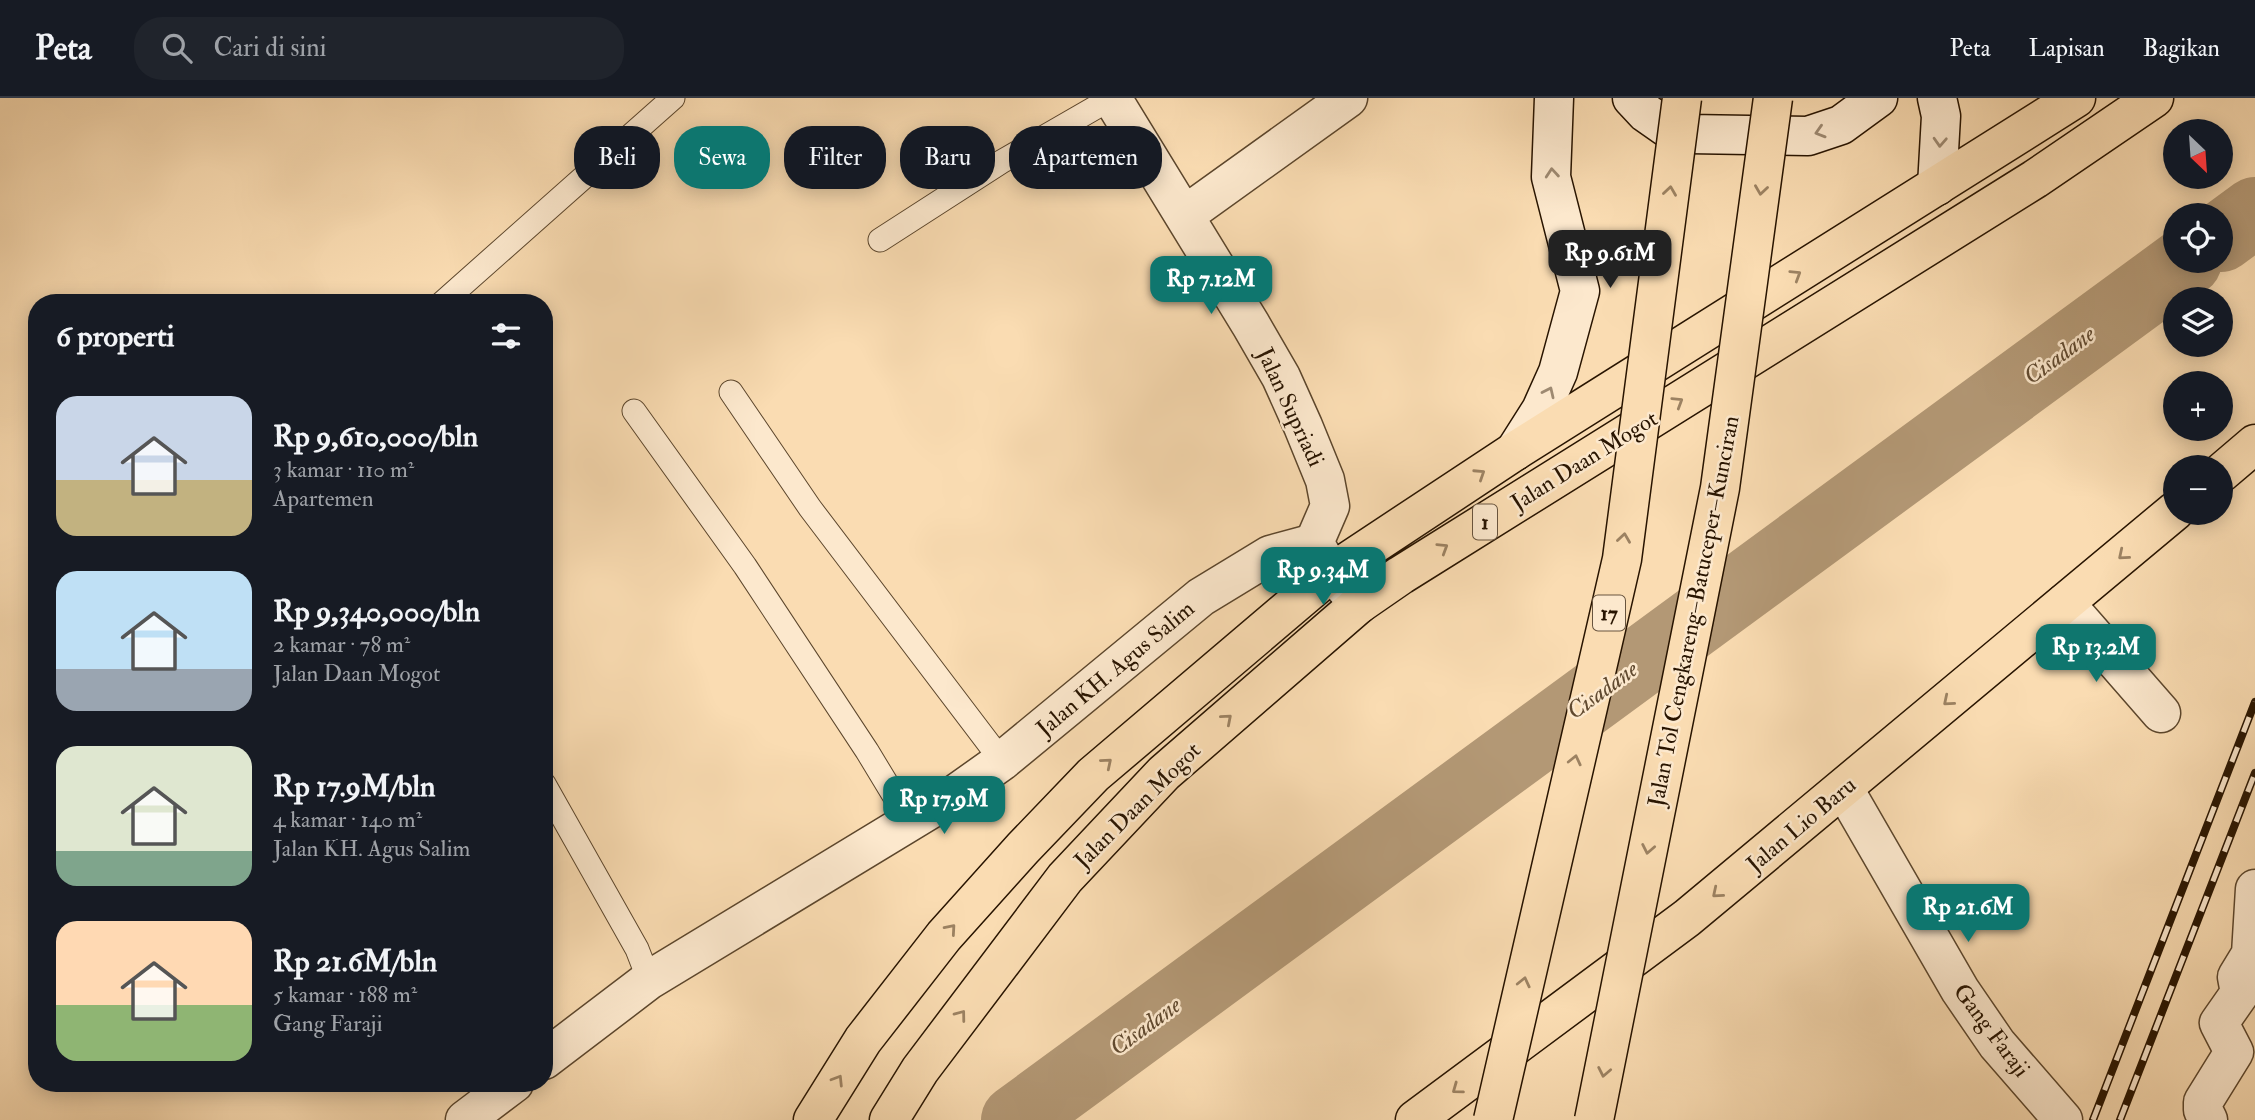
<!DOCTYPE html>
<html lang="id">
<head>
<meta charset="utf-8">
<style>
  body { margin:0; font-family:"IM FELL Double Pica",serif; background:#20242c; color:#f1f3f6; height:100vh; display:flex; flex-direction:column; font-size:26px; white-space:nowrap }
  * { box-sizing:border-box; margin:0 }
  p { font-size:23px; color:#9ea1a6 }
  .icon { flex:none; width:38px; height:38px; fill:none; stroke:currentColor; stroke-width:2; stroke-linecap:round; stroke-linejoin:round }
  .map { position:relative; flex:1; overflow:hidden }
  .panel { position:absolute; left:28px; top:196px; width:525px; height:798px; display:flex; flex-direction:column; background:#171b24; border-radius:28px; box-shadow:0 4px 18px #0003 }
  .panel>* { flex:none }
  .hud { position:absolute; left:574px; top:28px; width:665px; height:63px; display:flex; gap:14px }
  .needle { width:46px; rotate:155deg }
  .buttons { position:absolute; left:2163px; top:21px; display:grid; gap:14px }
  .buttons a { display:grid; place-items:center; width:70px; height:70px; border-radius:50%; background:#171b24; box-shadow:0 4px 18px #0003; font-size:35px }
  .price { position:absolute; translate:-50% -60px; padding:0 16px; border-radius:14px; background:#0f766e; color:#fff; font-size:23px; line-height:46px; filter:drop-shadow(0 2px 4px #0008) }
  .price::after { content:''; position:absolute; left:50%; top:42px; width:21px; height:16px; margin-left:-10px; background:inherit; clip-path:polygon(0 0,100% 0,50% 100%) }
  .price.selected { background:#222; color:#fff }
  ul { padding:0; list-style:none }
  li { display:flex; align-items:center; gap:21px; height:175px; padding:0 28px }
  li span { display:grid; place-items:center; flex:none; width:196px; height:140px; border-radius:21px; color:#555 }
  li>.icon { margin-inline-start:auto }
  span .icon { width:84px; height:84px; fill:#fffc; stroke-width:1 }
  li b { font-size:30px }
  h2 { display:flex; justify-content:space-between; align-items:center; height:84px; padding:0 28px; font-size:30px }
  .chip { padding:0 24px; border-radius:28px; background:#171b24; box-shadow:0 4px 18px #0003; font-size:24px; line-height:63px }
  .chip.selected { background:#0f766e; color:#fff }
  header { display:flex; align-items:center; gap:42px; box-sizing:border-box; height:98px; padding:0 35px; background:#171b24; border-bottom:2px solid #363941 }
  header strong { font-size:33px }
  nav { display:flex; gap:38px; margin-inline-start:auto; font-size:24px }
  .search { width:490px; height:63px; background:#20242c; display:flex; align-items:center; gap:18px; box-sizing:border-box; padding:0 24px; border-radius:28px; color:#9ea1a6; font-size:26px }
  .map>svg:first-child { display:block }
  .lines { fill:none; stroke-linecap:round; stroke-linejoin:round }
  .river { stroke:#b39875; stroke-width:70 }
  .service-casing { stroke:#5c462c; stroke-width:25 }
  .minor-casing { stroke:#5c462c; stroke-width:41 }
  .tertiary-casing { stroke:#5c462c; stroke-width:41 }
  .secondary-casing { stroke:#281400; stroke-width:41 }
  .primary-casing { stroke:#281400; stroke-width:41 }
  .trunk-casing { stroke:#281400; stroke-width:41 }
  .service { stroke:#fce8cd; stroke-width:23 }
  .minor { stroke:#fce8cd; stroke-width:38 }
  .tertiary { stroke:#fce8cd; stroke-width:38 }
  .secondary { stroke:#fce8cd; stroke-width:38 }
  .primary { stroke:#fadcb2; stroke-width:38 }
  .trunk { stroke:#fadcb2; stroke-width:38 }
  .rail-casing { stroke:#281400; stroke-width:8 }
  .rail { stroke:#fce8cd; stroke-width:5; stroke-dasharray:16; stroke-linecap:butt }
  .motorway-bridge-casing { stroke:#281400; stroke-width:41; stroke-linecap:butt }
  .motorway-bridge { stroke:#fadcb2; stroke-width:38 }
  .oneway { stroke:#9d8971 }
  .oneway2 { stroke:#9c8262 }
  .labels { text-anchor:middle; stroke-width:5; stroke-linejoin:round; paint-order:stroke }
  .shield { fill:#fce8cd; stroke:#68543e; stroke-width:2 }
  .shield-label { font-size:21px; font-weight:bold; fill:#281400 }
  .street-label { font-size:23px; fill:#281400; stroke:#fce8cd }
  .water-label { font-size:24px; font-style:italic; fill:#60492f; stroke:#fce8cd }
</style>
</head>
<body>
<header>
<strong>Peta</strong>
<div class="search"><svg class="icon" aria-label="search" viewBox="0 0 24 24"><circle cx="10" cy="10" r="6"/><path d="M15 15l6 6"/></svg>Cari di sini</div>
<nav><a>Peta</a><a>Lapisan</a><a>Bagikan</a></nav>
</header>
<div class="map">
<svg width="2255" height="1022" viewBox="0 0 2255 1022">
  <rect width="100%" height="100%" fill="#fadcb2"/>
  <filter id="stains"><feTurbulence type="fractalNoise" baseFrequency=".00286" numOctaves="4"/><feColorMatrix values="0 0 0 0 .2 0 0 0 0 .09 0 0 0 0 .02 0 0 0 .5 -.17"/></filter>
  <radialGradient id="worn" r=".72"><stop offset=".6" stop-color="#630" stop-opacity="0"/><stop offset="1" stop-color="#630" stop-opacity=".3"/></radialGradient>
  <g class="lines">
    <path class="river" d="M2221 139 2255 114
      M1016 1022 2187 163"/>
    <g class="service-casing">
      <path id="service" d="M880 142 1001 64 1112 0
        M442 205 673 0
        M731 294 810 410 1002 663
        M634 313 745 468 867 653 910 724
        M544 686 637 851 649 882"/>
    </g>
    <g class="minor-casing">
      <path id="minor" d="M1112 0 1251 227 1281 279 1303 328 1325 382 1330 408 1314 445
        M1185 117 1348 0
        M2065 505 2161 615
        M1844 691 1960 892 1997 946 2063 1022
        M2208 1022 2203 1012V1004L2234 954 2219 925 2240 895 2237 879 2251 856 2255 791"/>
    </g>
    <g class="tertiary-casing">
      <path id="tertiary" d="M544 962 649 882 957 695 1002 663 1201 499 1270 457 1314 445 1332 474 1359 506
        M465 1022 514 985"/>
    </g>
    <g class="secondary-casing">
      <path id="secondary" d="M1632 0 1646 15 1666 29 1689 36 1808 38 1841 27 1878 0
        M1937 0 1941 18 1937 88
        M1515 353 1541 312 1558 274 1580 193 1551 79 1554 0"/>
    </g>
    <g class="primary-casing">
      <path id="primary" d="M2221 375 2255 346
        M1415 1022 1687 820 2175 413"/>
    </g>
    <g class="trunk-casing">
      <path id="trunk" d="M813 1022 863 942 944 838 1023 750 1093 677 1332 474 1515 353 2076 0
        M889 1022 920 972 1065 780 1164 675 1359 506 1401 477 2035 81 2154 0"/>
    </g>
    <use href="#service" class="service"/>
    <use href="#minor" class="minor"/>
    <use href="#tertiary" class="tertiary"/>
    <use href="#secondary" class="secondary"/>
    <use href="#primary" class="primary"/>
    <use href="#trunk" class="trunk"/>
    <g class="rail-casing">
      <path id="rail" d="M2093 1022 2255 604
        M2120 1022 2255 675"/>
    </g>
    <use href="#rail" class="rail"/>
    <g class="motorway-bridge-casing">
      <path id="motorway-bridge" d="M1493 1022 1622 461 1682 0
        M1594 1022 1720 390 1773 0"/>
    </g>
    <use href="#motorway-bridge" class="motorway-bridge"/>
  </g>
  <defs><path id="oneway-chevron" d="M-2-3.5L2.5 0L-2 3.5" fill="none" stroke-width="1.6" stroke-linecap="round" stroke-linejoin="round" transform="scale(1.75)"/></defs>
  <g class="oneway">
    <use href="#oneway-chevron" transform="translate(1820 34) rotate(163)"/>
    <use href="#oneway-chevron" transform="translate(1940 44) rotate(93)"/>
    <use href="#oneway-chevron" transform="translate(1552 75) rotate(-95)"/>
    <use href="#oneway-chevron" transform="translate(1549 294) rotate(-65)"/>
  </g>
  <g class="oneway2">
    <use href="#oneway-chevron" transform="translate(1761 92) rotate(98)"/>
    <use href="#oneway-chevron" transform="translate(1670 93) rotate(-82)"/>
    <use href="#oneway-chevron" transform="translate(1796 177) rotate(-32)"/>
    <use href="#oneway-chevron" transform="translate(1678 304) rotate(-32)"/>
    <use href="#oneway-chevron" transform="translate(1480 376) rotate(-33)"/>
    <use href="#oneway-chevron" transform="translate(1624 440) rotate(-82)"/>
    <use href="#oneway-chevron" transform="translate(1443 450) rotate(-32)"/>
    <use href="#oneway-chevron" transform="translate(2123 457) rotate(140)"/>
    <use href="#oneway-chevron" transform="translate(1948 603) rotate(140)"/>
    <use href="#oneway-chevron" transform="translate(1227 621) rotate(-41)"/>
    <use href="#oneway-chevron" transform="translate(1575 662) rotate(-77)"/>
    <use href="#oneway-chevron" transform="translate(1107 665) rotate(-40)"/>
    <use href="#oneway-chevron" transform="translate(1648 751) rotate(101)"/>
    <use href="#oneway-chevron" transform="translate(1717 795) rotate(140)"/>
    <use href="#oneway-chevron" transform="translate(951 831) rotate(-49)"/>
    <use href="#oneway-chevron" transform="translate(1524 884) rotate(-77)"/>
    <use href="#oneway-chevron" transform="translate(961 917) rotate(-53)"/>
    <use href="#oneway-chevron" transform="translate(1604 974) rotate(101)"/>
    <use href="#oneway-chevron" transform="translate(838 982) rotate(-58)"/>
    <use href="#oneway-chevron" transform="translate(1457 991) rotate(144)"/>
  </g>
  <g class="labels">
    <g class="shield">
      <rect x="1473" y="406.5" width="24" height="35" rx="5"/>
      <rect x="1593" y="497.5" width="32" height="35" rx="5"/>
    </g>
    <g class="shield-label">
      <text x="1485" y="431">1</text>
      <text x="1609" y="522">17</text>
    </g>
    <g class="street-label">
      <text transform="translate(1291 309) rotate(65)" y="8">Jalan Supriadi</text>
      <text transform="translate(1584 362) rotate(-32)" y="8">Jalan Daan Mogot</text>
      <text transform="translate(1693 513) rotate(-79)" y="8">Jalan Tol Cengkareng–Batuceper–Kunciran</text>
      <text transform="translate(1115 570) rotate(-40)" y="8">Jalan KH. Agus Salim</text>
      <text transform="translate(1137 707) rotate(-45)" y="8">Jalan Daan Mogot</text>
      <text transform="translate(1801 726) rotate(-40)" y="8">Jalan Lio Baru</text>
      <text transform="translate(1992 932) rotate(53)" y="8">Gang Faraji</text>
    </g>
    <g class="water-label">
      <text transform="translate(2059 257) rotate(-36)" y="8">Cisadane</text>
      <text transform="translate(1602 592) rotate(-36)" y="8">Cisadane</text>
      <text transform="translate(1145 928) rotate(-36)" y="8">Cisadane</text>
    </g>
  </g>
  <rect width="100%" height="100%" filter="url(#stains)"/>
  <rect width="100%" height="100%" fill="url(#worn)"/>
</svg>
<div class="buttons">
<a><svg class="needle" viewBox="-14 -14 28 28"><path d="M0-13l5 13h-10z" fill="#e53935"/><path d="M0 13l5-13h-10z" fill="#9ea1a6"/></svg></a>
<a><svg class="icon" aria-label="locate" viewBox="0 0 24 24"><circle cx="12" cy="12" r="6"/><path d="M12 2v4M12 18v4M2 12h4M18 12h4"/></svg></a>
<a><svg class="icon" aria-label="layers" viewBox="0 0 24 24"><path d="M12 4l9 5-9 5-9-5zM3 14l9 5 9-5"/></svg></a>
<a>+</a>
<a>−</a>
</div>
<b class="price selected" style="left:1610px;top:192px">Rp 9.61M</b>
<b class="price" style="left:1211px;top:218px">Rp 7.12M</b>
<b class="price" style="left:1323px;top:509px">Rp 9.34M</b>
<b class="price" style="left:2096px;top:586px">Rp 13.2M</b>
<b class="price" style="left:944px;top:738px">Rp 17.9M</b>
<b class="price" style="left:1968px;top:846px">Rp 21.6M</b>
<div class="hud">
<a class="chip">Beli</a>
<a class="chip selected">Sewa</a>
<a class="chip">Filter</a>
<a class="chip">Baru</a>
<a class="chip">Apartemen</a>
</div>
<section class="panel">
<h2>6 properti<svg class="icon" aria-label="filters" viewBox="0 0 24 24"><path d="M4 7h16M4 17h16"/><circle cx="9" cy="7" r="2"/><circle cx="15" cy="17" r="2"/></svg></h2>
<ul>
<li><span style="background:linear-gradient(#c9d6e8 60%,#c2b280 0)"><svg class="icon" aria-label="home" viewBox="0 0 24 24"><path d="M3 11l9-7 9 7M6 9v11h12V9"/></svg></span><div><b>Rp 9,610,000/bln</b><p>3 kamar · 110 m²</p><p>Apartemen</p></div></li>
<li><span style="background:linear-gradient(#bfe0f5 70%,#9aa5b1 0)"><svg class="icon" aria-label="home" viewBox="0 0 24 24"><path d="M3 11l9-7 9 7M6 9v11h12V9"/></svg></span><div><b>Rp 9,340,000/bln</b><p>2 kamar · 78 m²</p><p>Jalan Daan Mogot</p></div></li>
<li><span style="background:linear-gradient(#dfe7d0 75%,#7fa58c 0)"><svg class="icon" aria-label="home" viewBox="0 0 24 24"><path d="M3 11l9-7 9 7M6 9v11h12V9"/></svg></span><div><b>Rp 17.9M/bln</b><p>4 kamar · 140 m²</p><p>Jalan KH. Agus Salim</p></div></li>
<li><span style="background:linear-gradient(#ffd9b3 60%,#8fb573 0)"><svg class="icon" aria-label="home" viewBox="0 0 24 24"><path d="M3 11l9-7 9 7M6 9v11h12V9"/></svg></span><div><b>Rp 21.6M/bln</b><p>5 kamar · 188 m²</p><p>Gang Faraji</p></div></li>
</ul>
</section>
</div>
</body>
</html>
